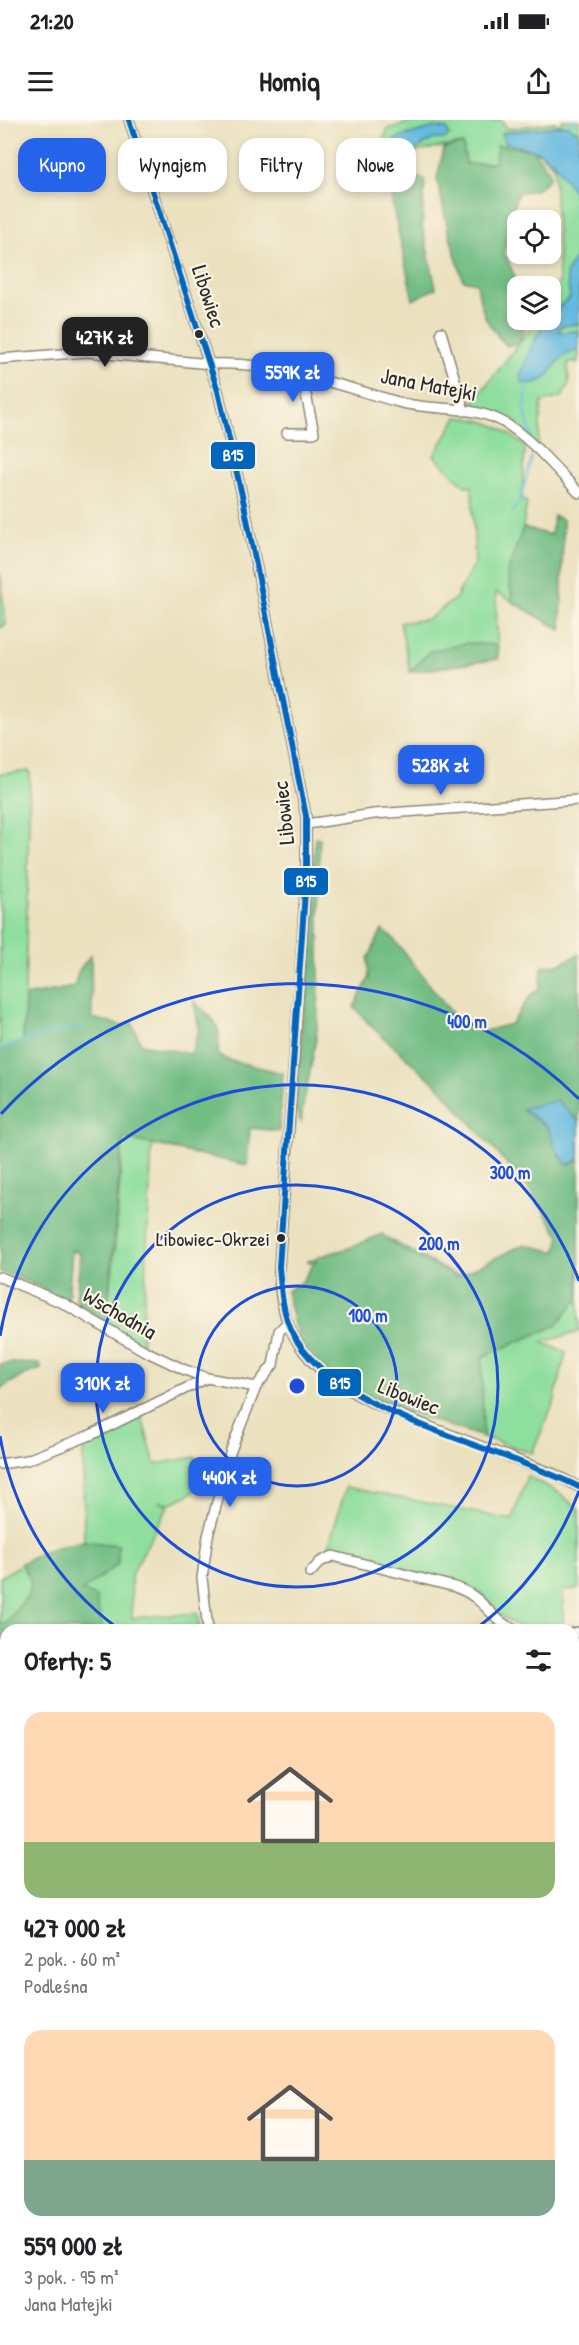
<!DOCTYPE html>
<html lang="pl">
<head>
<meta charset="utf-8">
<style>
  body { margin:0; font-family:"Patrick Hand",sans-serif; background:#f2f2f2; color:#202124; height:100vh; display:flex; flex-direction:column; font-size:22px; white-space:nowrap }
  * { box-sizing:border-box; margin:0 }
  p { font-size:20px; color:#757577 }
  .icon { flex:none; width:33px; height:33px; fill:none; stroke:currentColor; stroke-width:2; stroke-linecap:round; stroke-linejoin:round }
  .map { position:relative; flex:1; overflow:hidden }
  .details { position:absolute; left:0px; top:1504px; width:579px; height:722px; display:flex; flex-direction:column; background:#fff; border-radius:18px 18px 0 0; box-shadow:0 3px 9px #0003 }
  .details>* { flex:none }
  .guide { position:absolute; left:18px; top:18px; width:543px; height:54px; display:flex; gap:12px }
  .fabs { position:absolute; left:507px; top:90px; display:grid; gap:12px }
  .fabs a { display:grid; place-items:center; width:54px; height:54px; border-radius:12px; background:#fff; box-shadow:0 3px 9px #0003; font-size:30px }
  .price { position:absolute; translate:-50% -51px; padding:0 14px; border-radius:12px; background:#2563eb; color:#fff; font-size:20px; line-height:39px; filter:drop-shadow(0 2px 3px #0008) }
  .price::after { content:''; position:absolute; left:50%; top:36px; width:18px; height:14px; margin-left:-9px; background:inherit; clip-path:polygon(0 0,100% 0,50% 100%) }
  .price.current { background:#222; color:#fff }
  ul { padding:0; list-style:none }
  li { display:grid; align-content:center; gap:12px; height:318px; padding:0 24px }
  li span { display:grid; place-items:center; height:186px; border-radius:18px; color:#555 }
  li>.icon { margin-inline-start:auto }
  span .icon { width:108px; height:108px; fill:#fffc; stroke-width:1 }
  li b { font-size:26px }
  h2 { display:flex; justify-content:space-between; align-items:center; height:72px; padding:0 24px; font-size:26px }
  .chip { padding:0 21px; border-radius:18px; background:#fff; box-shadow:0 3px 9px #0003; font-size:21px; line-height:54px }
  .chip.current { background:#2563eb; color:#fff }
  .status { display:flex; justify-content:space-between; align-items:center; height:42px; padding:0 30px; background:#fff; direction:ltr }
  .status svg { height:16px; fill:currentColor }
  header { display:flex; justify-content:space-between; align-items:center; height:78px; padding:0 24px; background:#fff; font-size:27px; font-weight:800 }
  .map>svg:first-child { display:block }
  .green { fill:#8ede9d; stroke:#5c8464; stroke-width:1.5 }
  .forest { fill:#72bd84; stroke:#4e7458; stroke-width:1.5 }
  .water { fill:#63bae0; stroke:#477286; stroke-width:1.5 }
  .lines { fill:none; stroke-linecap:round; stroke-linejoin:round }
  .stream { stroke:#63bae0; stroke-width:2 }
  .minor-casing { stroke:#8b8675; stroke-width:12 }
  .minor { stroke:#fff; stroke-width:9 }
  .bus-1-casing { stroke:#fcf5e5; stroke-width:10 }
  .bus-1 { stroke:#0065bd; stroke-width:6 }
  .ring { fill:none; stroke:#1d4ed8; stroke-width:3 }
  .bus-dot { fill:#2b2b2b; stroke:#fcf5e5; stroke-width:2 }
  .labels { text-anchor:middle; stroke-width:4.5; stroke-linejoin:round; paint-order:stroke }
  .bus-label { font-size:20px; fill:#2b2b2b; stroke:#fcf5e5; text-anchor:end }
  .street-label { font-size:22px; fill:#2b2b2b; stroke:#fcf5e5 }
  .centre { fill:#1d4ed8; stroke:#fcf5e5; stroke-width:3 }
  .ring-label { font-size:18px; text-anchor:middle; font-weight:bold; fill:#1d4ed8; stroke:#fcf5e5; stroke-width:4.5; stroke-linejoin:round; paint-order:stroke }
  .line-badge { stroke:#fcf5e5; stroke-width:2 }
  .badge-label { font-size:16px; text-anchor:middle; font-weight:bold; fill:#fff }
</style>
</head>
<body>
<div class="status"><b>21:20</b><svg viewBox="0 0 49 12"><path d="M0 12V9h3v3zM5 12V6h3v6zM10 12V3h3v9zM15 12V0h3v12zM26 1h20v11H26zM47 4h2v5h-2z"/></svg></div>
<header><svg class="icon" aria-label="menu" viewBox="0 0 24 24"><path d="M4 6h16M4 12h16M4 18h16"/></svg>Homiq<svg class="icon" aria-label="share" viewBox="0 0 24 24"><path d="M12 15V3M7 8l5-5 5 5M5 13v7h14v-7"/></svg></header>
<div class="map">
<svg width="579" height="2225" viewBox="0 0 579 2225">
  <rect width="100%" height="100%" fill="#fcf5e5"/>
  <filter id="ink" filterUnits="userSpaceOnUse"><feTurbulence type="fractalNoise" baseFrequency=".0167" numOctaves="2"/><feDisplacementMap in="SourceGraphic" scale="12" xChannelSelector="R" yChannelSelector="G"/><feConvolveMatrix kernelMatrix="1 2 1 2 8 2 1 2 1" color-interpolation-filters="sRGB"/></filter>
  <filter id="wash" filterUnits="userSpaceOnUse"><feTurbulence type="fractalNoise" baseFrequency=".008" numOctaves="4" result="noise"/><feDisplacementMap in="SourceGraphic" scale="24" xChannelSelector="R" yChannelSelector="G"/><feGaussianBlur stdDeviation="1.35" result="paint"/><feColorMatrix in="noise" values="0 0 0 0 0 0 0 0 0 0 0 0 0 0 0 0 0 1.4 0 .05"/><feComposite in="paint" operator="in"/></filter>
  <g filter="url(#wash)">
    <rect width="100%" height="100%" fill="#ebe1bf"/>
    <path class="green" d="M416 0H501L508 9 555 2 557 5 561 4 562 0H579V242L568 243 569 265 562 277 542 282 538 327 503 296 471 285 537 200H550L551 176 559 163 554 47 540 33 497 25 495 43 466 44 463 24C435 26 414 35 387 34L384 17 388 9Z
      M457 297C486 299 504 307 525 327L522 379 527 382 523 408 551 415 554 396 563 400 561 510 496 472 498 539 410 552 400 503 428 499 456 478 475 441 472 366H465L434 336Z
      M0 453 6 505 0 508Z
      M30 651 24 920 0 930V654Z
      M123 1018 152 1024 142 1225 105 1203 114 1141Z
      M393 1121 451 1153 467 1157 526 1133 579 1130V1212L542 1222 566 1233 554 1282 532 1333 483 1317 479 1263 336 1149 307 1141C335 1135 367 1134 393 1121Z
      M141 1294 155 1344 196 1337 194 1372 172 1383 158 1382 169 1384 131 1455 132 1498 198 1493 200 1510H6V1723L0 1726V1457L44 1431 84 1421 83 1320Z
      M527 1356 559 1373 579 1389V1469L563 1470V1510H525L499 1495 482 1473 327 1432 346 1367 512 1400Z
      M573 1579H579V1617L573 1619Z
      M579 1730V2146L573 2154V1733Z
      M0 2086 6 2112V2148L0 2152Z
      M579 2194V2225H568L570 2220H573V2210Z
      M138 2220H338L333 2225H141Z
      M340 2220H520L518 2225H347Z"/>
    <path class="forest" d="M463 24 466 44 495 43 497 25 533 30 549 51 550 58 536 70 517 73 504 132 519 166 518 200H528L519 223 507 226C486 204 481 194 477 163L463 160 448 110 437 58 444 28Z
      M386 54 425 59 422 106 436 168 413 180Z
      M554 396 563 400 561 510 513 482 507 453 523 408 551 415Z
      M467 523 497 525 498 539 410 552 430 531Z
      M315 718H320C316 781 322 844 317 907 315 940 304 969 301 1002L296 991Z
      M382 810 392 817 454 896 481 912 511 904 531 875 540 869 542 847 562 843 579 834V909L576 916 579 943V1178L556 1206 482 1237 483 1317C429 1298 339 1278 305 1228 294 1211 290 1190 287 1171L302 1162 318 1137 352 1127 382 1114 398 1127 457 1157 524 1124 556 1132 560 1117 530 1070 439 967 372 907 354 887 369 858 368 839Z
      M91 835 92 898 121 905 132 903 141 924 191 934 199 908 194 882C218 903 221 902 218 935L228 940 283 953 279 1011 250 1008 247 1045 123 1018C116 1080 114 1141 105 1203L76 1182 80 1134 72 1130 68 1181 31 1163 0 1152V929L23 921 25 876 74 867 79 850Z
      M13 1243 40 1244 41 1249 24 1255 0 1269V1244Z
      M84 1421 118 1425V1444L82 1471 96 1477 103 1510H6V1559L0 1558V1504L6 1503 27 1476 31 1462 21 1443 56 1427Z
      M6 1736V1884L0 1888V1738Z
      M573 1793 579 1796V1897L573 1890Z
      M6 2214V2220H46L51 2225H1Z
      M154 2220H303L306 2225H154Z"/>
    <path class="water" d="M566 5 579 12V107L576 104 574 72 553 42 538 31 505 23 502 13Z
      M434 7 447 9 449 15 445 19H434L418 28 415 36H410L409 28 395 27 390 23C403 13 419 13 434 7Z
      M579 133V204L561 206 559 212 579 211C579 217 579 226 577 230 574 233 568 233 564 236 549 248 550 266 523 263L520 257C529 229 545 194 570 178L566 153Z
      M557 980 579 1002V1039L568 1045 557 1032 547 1007 522 989Z"/>
    <g class="lines">
      <path class="stream" d="M569 7 574 0
        M527 263 525 292 532 319
        M513 391 520 381 532 337
        M0 929 45 913 85 907
        M573 2055 579 2050
        M427 2225 431 2220"/>
    </g>
  </g>
  <g filter="url(#ink)">
    <g class="lines">
      <g class="minor-casing">
        <path id="minor" d="M129 0 218 271 244 384 306 696V757L300 854 279 1147C277 1248 352 1276 433 1308 473 1323 513 1339 554 1354L579 1367
          M441 212 464 291
          M0 239 87 232 210 244C275 241 337 265 398 282 430 291 467 285 497 299 526 312 557 350 579 373
          M287 313H314L302 255
          M307 704 374 694 579 680
          M0 1157 63 1183 145 1231 185 1250 207 1258 256 1267
          M0 1344 27 1340 93 1314 207 1258
          M310 1453 320 1442 333 1436 455 1467C487 1478 489 1500 516 1510
          M208 1510 202 1458 208 1416 231 1330 256 1267 273 1245 279 1211 287 1203
          M573 1513 579 1512
          M0 1990 6 2023
          M0 2055 6 2049
          M0 2209 6 2201"/>
      </g>
      <use href="#minor" class="minor"/>
      <g class="bus-1-casing">
        <path id="bus-1" d="M129 0 218 271 244 384 306 696V757L279 1147C281 1168 282 1190 291 1210 328 1293 501 1326 579 1367"/>
      </g>
      <use href="#bus-1" class="bus-1"/>
    </g>
  </g>
  <g class="ring">
    <circle cx="297" cy="1266" r="100"/>
    <circle cx="297" cy="1266" r="201"/>
    <path d="M579 1371A301 301 0 0 1 474 1510M120 1510A301 301 0 0 1 0 1316M0 1216A301 301 0 0 1 579 1161"/>
    <path d="M1 994A402 402 0 0 1 579 979"/>
  </g>
  <g class="bus-dot">
    <circle cx="199" cy="214" r="5"/>
    <circle cx="281" cy="1118" r="5"/>
  </g>
  <g class="labels">
    <g class="bus-label">
      <text x="270" y="1126">Libowiec-Okrzei</text>
    </g>
    <g class="street-label">
      <text transform="translate(209 176) rotate(72)" y="8">Libowiec</text>
      <text transform="translate(429 264) rotate(11)" y="8">Jana Matejki</text>
      <text transform="translate(283 693) rotate(-96)" y="8">Libowiec</text>
      <text transform="translate(120 1193) rotate(30)" y="8">Wschodnia</text>
      <text transform="translate(409 1276) rotate(22)" y="8">Libowiec</text>
    </g>
  </g>
  <circle cx="297" cy="1266" r="9" class="centre"/>
  <g class="ring-label">
    <text x="467" y="908">400 m</text>
    <text x="510" y="1059">300 m</text>
    <text x="439" y="1130">200 m</text>
    <text x="368" y="1202">100 m</text>
  </g>
  <g class="line-badge">
    <rect x="210" y="321" width="46" height="29" rx="6" fill="#0065bd"/>
    <rect x="283" y="747" width="46" height="29" rx="6" fill="#0065bd"/>
    <rect x="317" y="1248" width="45" height="29" rx="6" fill="#0065bd"/>
  </g>
  <g class="badge-label">
    <text x="233" y="341">B15</text>
    <text x="306" y="767">B15</text>
    <text x="340" y="1269">B15</text>
  </g>
</svg>
<div class="fabs">
<a><svg class="icon" aria-label="locate" viewBox="0 0 24 24"><circle cx="12" cy="12" r="6"/><path d="M12 2v4M12 18v4M2 12h4M18 12h4"/></svg></a>
<a><svg class="icon" aria-label="layers" viewBox="0 0 24 24"><path d="M12 4l9 5-9 5-9-5zM3 14l9 5 9-5"/></svg></a>
</div>
<b class="price current" style="left:105px;top:248px">427K zł</b>
<b class="price" style="left:293px;top:283px">559K zł</b>
<b class="price" style="left:441px;top:676px">528K zł</b>
<b class="price" style="left:103px;top:1294px">310K zł</b>
<b class="price" style="left:230px;top:1388px">440K zł</b>
<div class="guide">
<a class="chip current">Kupno</a>
<a class="chip">Wynajem</a>
<a class="chip">Filtry</a>
<a class="chip">Nowe</a>
</div>
<section class="details">
<h2>Oferty: 5<svg class="icon" aria-label="filters" viewBox="0 0 24 24"><path d="M4 7h16M4 17h16"/><circle cx="9" cy="7" r="2"/><circle cx="15" cy="17" r="2"/></svg></h2>
<ul>
<li><span style="background:linear-gradient(#ffd9b3 70%,#8fb573 0)"><svg class="icon" aria-label="home" viewBox="0 0 24 24"><path d="M3 11l9-7 9 7M6 9v11h12V9"/></svg></span><div><b>427 000 zł</b><p>2 pok. · 60 m²</p><p>Podleśna</p></div></li>
<li><span style="background:linear-gradient(#ffd9b3 70%,#7fa58c 0)"><svg class="icon" aria-label="home" viewBox="0 0 24 24"><path d="M3 11l9-7 9 7M6 9v11h12V9"/></svg></span><div><b>559 000 zł</b><p>3 pok. · 95 m²</p><p>Jana Matejki</p></div></li>
</ul>
</section>
</div>
</body>
</html>
